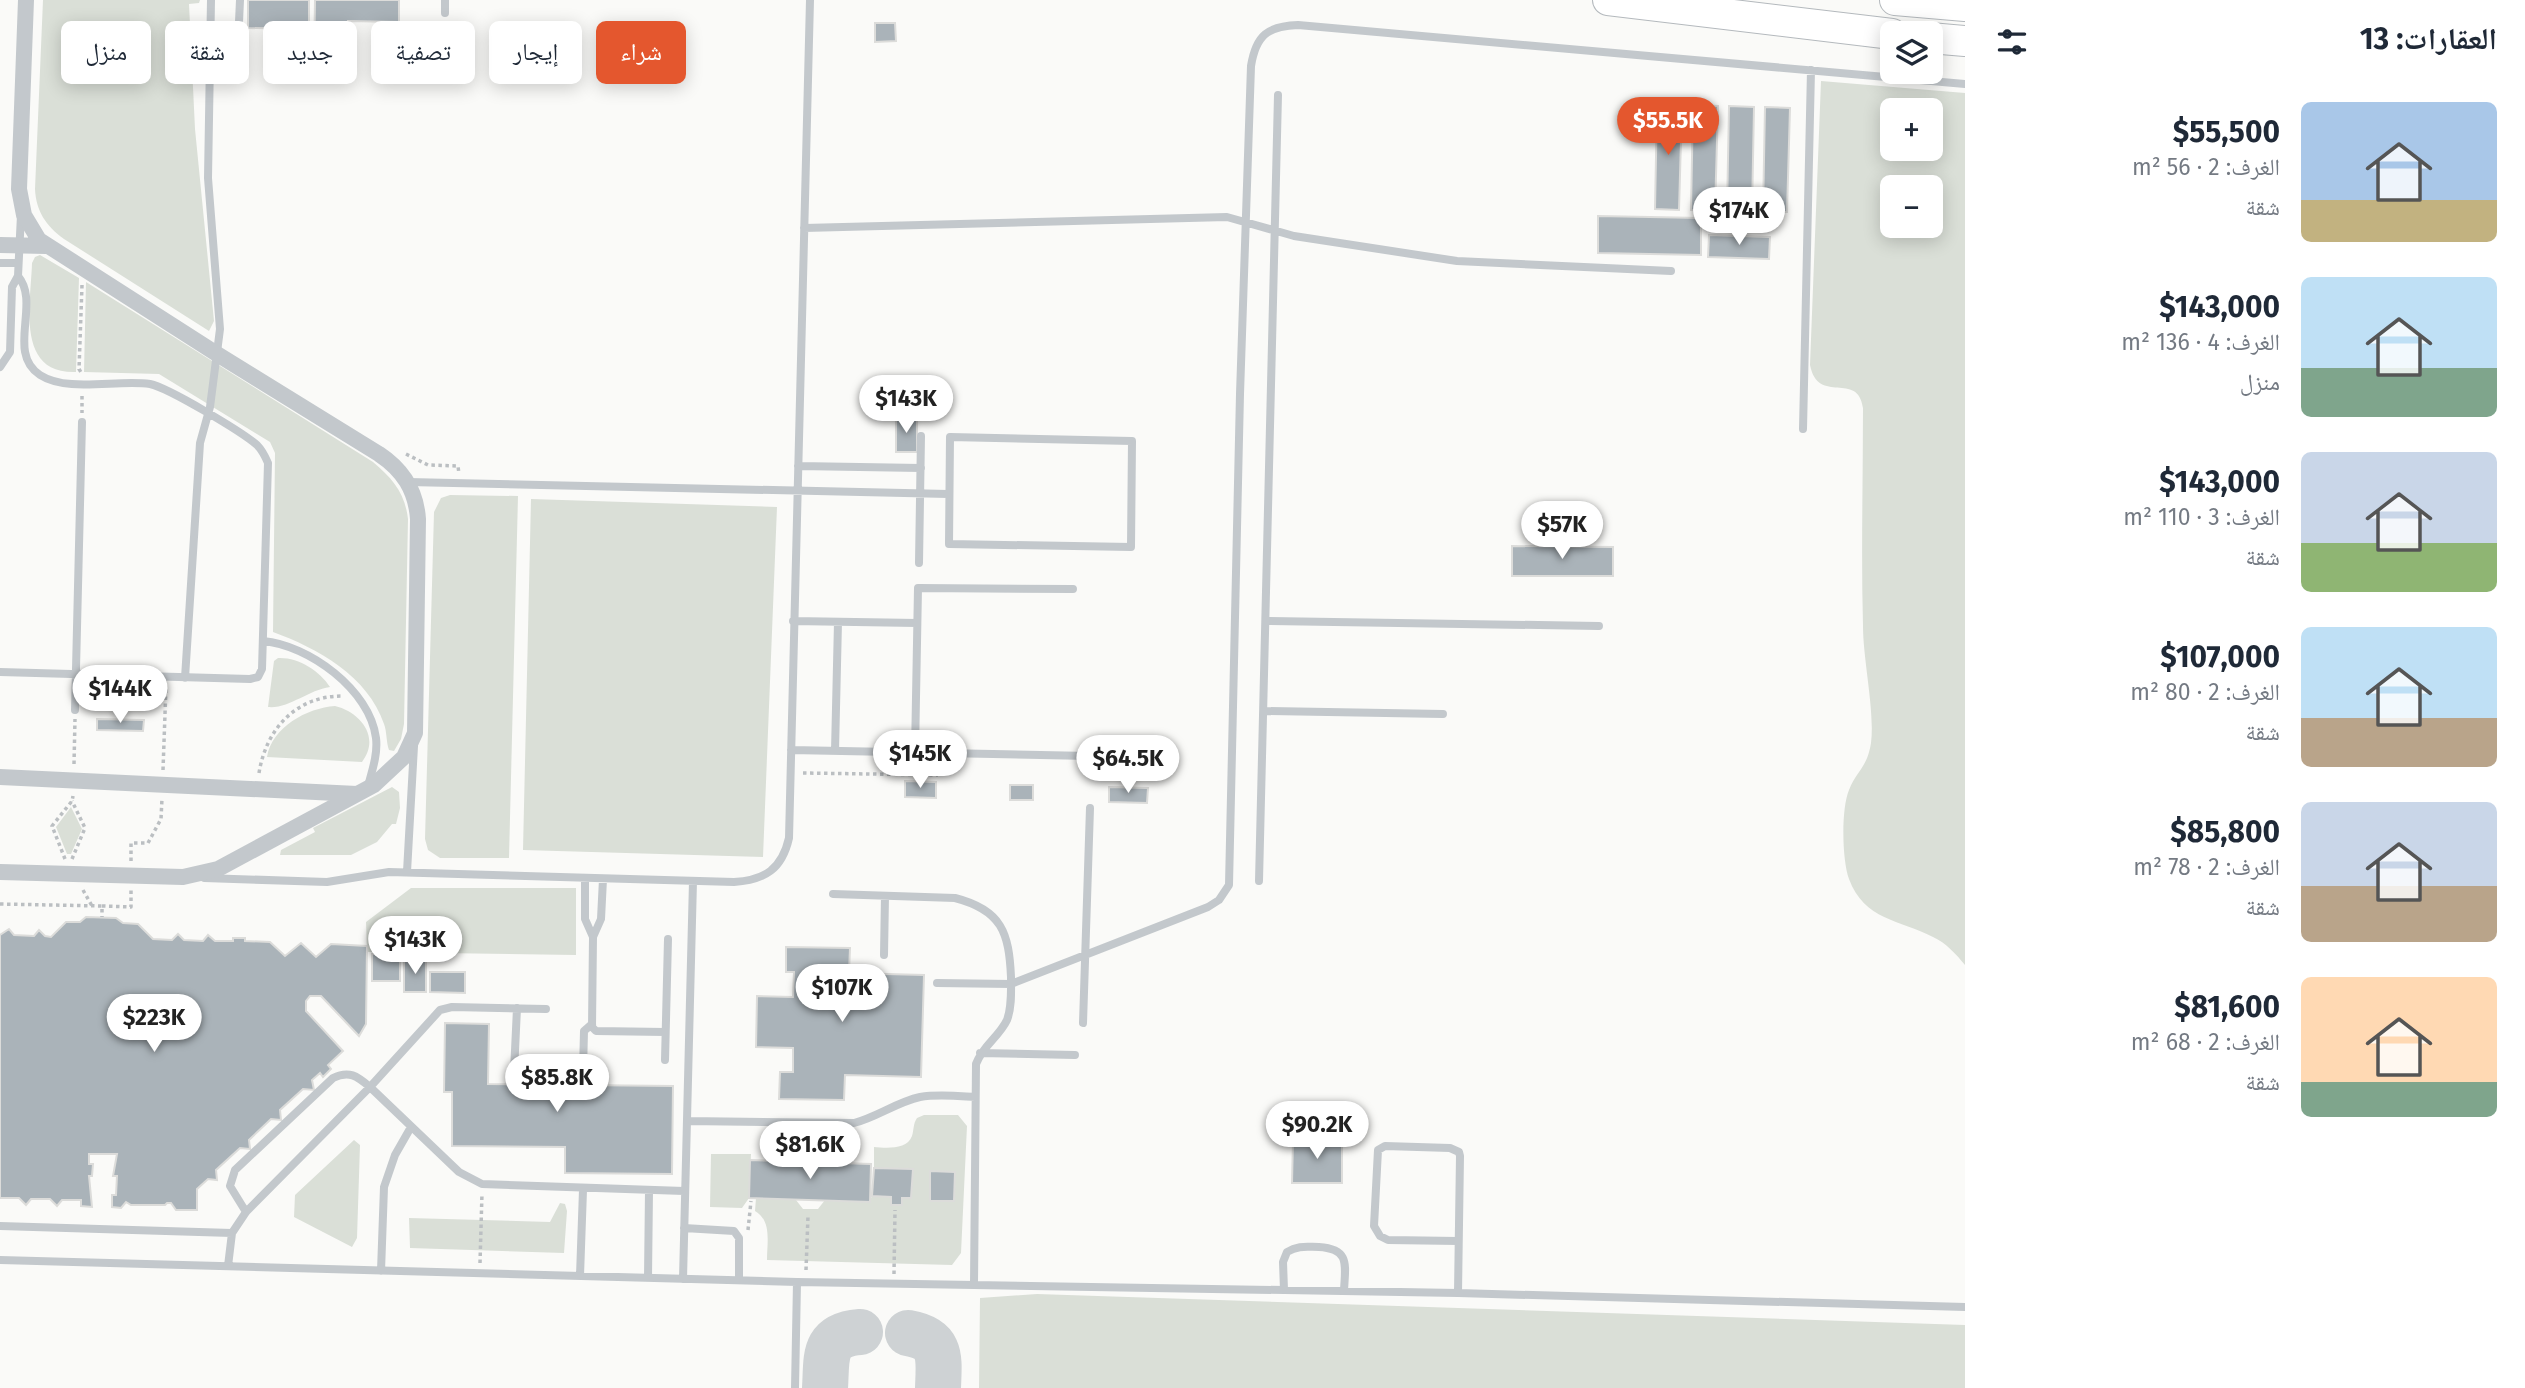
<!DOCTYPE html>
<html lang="ar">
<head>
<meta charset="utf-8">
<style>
  body { margin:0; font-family:"Fira Sans","Noto Naskh Arabic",sans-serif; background:#f2f2f3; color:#1f2937; direction:rtl; height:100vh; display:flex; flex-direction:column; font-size:26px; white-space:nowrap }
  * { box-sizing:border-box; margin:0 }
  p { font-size:23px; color:#747a83 }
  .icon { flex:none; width:38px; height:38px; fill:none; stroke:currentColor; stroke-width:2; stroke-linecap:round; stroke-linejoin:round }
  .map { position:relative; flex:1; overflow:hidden; direction:ltr }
  .drawer { display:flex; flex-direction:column; background:#fff; width:560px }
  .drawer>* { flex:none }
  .guide { position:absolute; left:21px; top:21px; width:665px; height:63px; direction:rtl; display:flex; gap:14px }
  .fabs { position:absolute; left:1880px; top:21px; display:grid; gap:14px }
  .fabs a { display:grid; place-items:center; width:63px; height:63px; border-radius:10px; background:#fff; box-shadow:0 4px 18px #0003; font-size:35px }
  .price { position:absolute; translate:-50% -60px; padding:0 16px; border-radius:24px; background:#fff; color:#222; font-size:23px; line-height:46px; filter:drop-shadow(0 2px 4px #0008) }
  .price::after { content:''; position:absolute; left:50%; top:42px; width:21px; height:16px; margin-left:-10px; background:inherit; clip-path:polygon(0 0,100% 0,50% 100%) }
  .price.active { background:#e4572e; color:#fff }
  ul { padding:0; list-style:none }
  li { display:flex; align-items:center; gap:21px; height:175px; padding:0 28px }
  li span { display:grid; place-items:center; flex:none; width:196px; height:140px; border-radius:10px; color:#555 }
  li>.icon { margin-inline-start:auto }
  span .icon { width:84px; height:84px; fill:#fffc; stroke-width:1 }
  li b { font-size:30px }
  h2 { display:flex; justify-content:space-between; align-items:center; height:84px; padding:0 28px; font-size:30px }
  .chip { padding:0 24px; border-radius:10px; background:#fff; box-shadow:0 4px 18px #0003; font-size:24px; line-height:63px }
  .chip.active { background:#e4572e; color:#fff }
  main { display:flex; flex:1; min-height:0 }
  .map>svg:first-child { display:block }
  .green { fill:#dadfd7; fill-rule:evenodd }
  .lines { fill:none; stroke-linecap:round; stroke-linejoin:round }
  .taxiway { stroke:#ced2d4; stroke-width:46 }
  .building { fill:#aab3b9; stroke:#dcdcda; stroke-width:2 }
  .highway-casing { stroke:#b4b9bd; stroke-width:32 }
  .path { stroke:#bbbfc2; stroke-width:3.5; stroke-dasharray:3.5 3.5; stroke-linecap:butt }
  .lane { stroke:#c3c8cc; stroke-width:8 }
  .street { stroke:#c3c8cc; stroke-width:16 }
  .highway { stroke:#fff; stroke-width:30 }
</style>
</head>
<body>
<main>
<section class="drawer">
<h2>العقارات: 13<svg class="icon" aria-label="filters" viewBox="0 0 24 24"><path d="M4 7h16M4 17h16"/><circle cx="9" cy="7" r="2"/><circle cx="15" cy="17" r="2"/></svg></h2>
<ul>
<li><span style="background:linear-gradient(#a9c7e8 70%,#c2b280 0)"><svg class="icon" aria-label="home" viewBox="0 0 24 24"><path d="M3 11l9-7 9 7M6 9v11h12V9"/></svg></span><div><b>$55,500</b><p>الغرف: 2 · 56 m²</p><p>شقة</p></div></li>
<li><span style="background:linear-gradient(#bfe0f5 65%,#7fa58c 0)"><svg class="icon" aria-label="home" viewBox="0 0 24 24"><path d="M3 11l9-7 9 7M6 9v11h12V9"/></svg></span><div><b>$143,000</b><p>الغرف: 4 · 136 m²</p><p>منزل</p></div></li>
<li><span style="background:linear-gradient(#c9d6e8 65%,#8fb573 0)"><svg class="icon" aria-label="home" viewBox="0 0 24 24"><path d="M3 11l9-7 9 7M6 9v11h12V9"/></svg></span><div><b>$143,000</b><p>الغرف: 3 · 110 m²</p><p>شقة</p></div></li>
<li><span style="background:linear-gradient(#bfe0f5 65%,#b9a48a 0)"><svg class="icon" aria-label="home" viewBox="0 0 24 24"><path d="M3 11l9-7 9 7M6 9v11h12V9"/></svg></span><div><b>$107,000</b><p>الغرف: 2 · 80 m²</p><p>شقة</p></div></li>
<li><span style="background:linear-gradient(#c9d6e8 60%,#b9a48a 0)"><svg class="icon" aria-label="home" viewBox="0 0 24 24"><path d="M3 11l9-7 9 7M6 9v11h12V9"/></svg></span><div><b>$85,800</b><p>الغرف: 2 · 78 m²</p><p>شقة</p></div></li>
<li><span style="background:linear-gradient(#ffd9b3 75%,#7fa58c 0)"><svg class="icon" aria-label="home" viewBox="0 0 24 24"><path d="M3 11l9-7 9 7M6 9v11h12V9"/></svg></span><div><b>$81,600</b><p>الغرف: 2 · 68 m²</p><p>شقة</p></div></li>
</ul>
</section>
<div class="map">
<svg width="1965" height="1388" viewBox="0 0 1965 1388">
  <rect width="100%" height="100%" fill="#fafaf8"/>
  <path class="green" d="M43 0H200L199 3 189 4 195 129 214 321 209 331 64 239C46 226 36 211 35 189Z
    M1821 81 1965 93V965C1956 954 1946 943 1933 937 1900 920 1864 920 1849 879 1842 860 1841 809 1849 790 1857 770 1867 768 1871 743 1875 711 1863 660 1863 626 1861 554 1863 481 1863 408 1858 370 1818 406 1810 365ZM1892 110H1930V149H1892ZM1892 187H1930V226H1892Z
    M40 255 79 278 76 372C15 374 31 303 32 263L35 257Z
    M86 282 373 462C393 479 405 493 408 519L404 724 401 739 394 751 389 750C386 742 387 732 384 724 368 676 317 648 273 632L275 453 270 442 159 374 84 372Z
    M450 495 518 496 509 858H440L428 850 425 839 434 512 441 498Z
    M531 499 777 507 763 857 523 850Z
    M278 658C298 657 320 671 330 687 308 690 289 709 268 707L274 661Z
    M335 706C360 712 381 737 362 762L267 757C272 727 307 708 335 706Z
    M392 787 399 792 400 808 396 824H392L377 842 351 855H280L281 850 315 832 313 828Z
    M71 807 82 829 71 854H67L56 827Z
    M411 888H576V955L367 952 366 922Z
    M924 1115H958L967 1126 961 1253 952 1265 767 1260C767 1242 772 1221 755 1211L756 1198 796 1200 803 1209H818L825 1200 869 1202 872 1196 891 1197V1205H902V1198H911L912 1170 874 1168V1147C886 1148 907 1150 912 1136 914 1129 913 1124 917 1118ZM930 1171 955 1172 954 1201 930 1200Z
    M354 1140 360 1145 357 1238 352 1247 294 1217 295 1195Z
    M711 1154H751L749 1198 742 1208 710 1207Z
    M560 1203 565 1204 567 1211 564 1253 410 1248 409 1218 550 1222Z
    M1037 1294 1965 1325V1388H979L980 1298Z"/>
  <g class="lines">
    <path class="taxiway" d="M908 1333C943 1339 939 1358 938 1388
      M825 1388C827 1357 822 1335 860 1332"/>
  </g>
  <path class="building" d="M248 0H309V29L248 28Z
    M315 0H399V22L348 21 347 64H314Z
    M875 23H895L896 41 875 42Z
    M1657 105H1682L1679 210 1655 209Z
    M1693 105 1718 106 1715 211 1691 210Z
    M1729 106 1754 107 1752 212 1727 211Z
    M1765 107 1790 108 1787 212H1763Z
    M1598 216 1701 218V255L1598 253Z
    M1709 235 1770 237 1769 259 1708 257Z
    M929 398H941V410H929Z
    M896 418H917V452H896Z
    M1512 546 1613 547V576H1512Z
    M97 719 144 720 143 731 97 730Z
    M905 781 936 782V798L905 797Z
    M1010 785H1033V800H1010Z
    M1109 787 1148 788 1147 803 1109 802Z
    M86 917 116 918 123 923 138 924 153 939 172 940 178 934 184 940 203 941 208 935 215 941H233V938H245V941L270 942 285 956 301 943 316 957 331 944 367 946 366 1024 359 1036 321 996H310L306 1001V1011L343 1051 328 1065 331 1069 323 1077 320 1073 312 1080 314 1090 303 1089 280 1110 281 1120 271 1119 249 1140 250 1149 240 1148 216 1170 217 1180 208 1179 197 1189V1210H176L171 1203H167L165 1205H131L126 1202 121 1208 112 1207V1195H116L117 1176H113L117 1154H89V1164H93L92 1176H89L92 1207 81 1206V1200H62L57 1206 50 1199H31L26 1205 19 1198H0V935L9 929 14 935 34 936 39 930 45 936 51 937 66 922H80Z
    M786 947 850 948 849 973 924 975 921 1077 845 1075 844 1100 779 1099 780 1072H793V1048L756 1047 757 996 793 997 794 972H786Z
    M372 954H400V981H372Z
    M404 961H426V992H404Z
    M430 972H465V993L430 992Z
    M445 1023 489 1024 488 1084 673 1086 672 1174 565 1173V1147L452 1146V1092H444Z
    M1293 1139H1342V1183H1292Z
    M750 1160 871 1164 870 1202 749 1198Z
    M874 1168 913 1169 911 1198H902V1205H891V1197L872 1196Z
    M930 1171 955 1172 954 1201H930Z"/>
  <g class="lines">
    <g class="highway-casing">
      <path id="highway" d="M1608 0 1892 34
        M1895 0 1965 6
        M1930 38 1965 41"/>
    </g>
    <path class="path" d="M82 285 79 369 82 374
      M82 396V413
      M406 454 428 465 458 466 459 474
      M74 764 75 719
      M163 770 166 686
      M259 773C266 729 296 696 342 696
      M803 773 938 775
      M65 859 52 826 72 801 73 796
      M72 859 85 828 72 801
      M131 861V843H148L161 819 162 798
      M83 890 92 906
      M0 904 102 906V917
      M102 906 131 907V890
      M748 1230 751 1201
      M480 1263 482 1193
      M806 1270 808 1216
      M894 1274 895 1210"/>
    <path class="lane" d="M445 13V0
      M238 44 240 0
      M804 228 1227 217 1294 236 1457 261 1671 271
      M0 263H18
      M0 367 10 352 12 287 18 276 21 215
      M1803 429 1811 70
      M950 437 1132 441 1131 547 949 544Z
      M798 466 921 468
      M408 482 948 494
      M919 563 921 436
      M793 621 917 623
      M1266 621 1599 626
      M263 641C309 645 370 690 376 738 378 754 372 771 368 786
      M0 672 250 679 258 677 262 669 268 463C265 456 262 450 257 445 242 432 169 388 150 384 118 379 68 393 40 375 6 353 41 303 18 276
      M185 678 200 443 210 407 220 329 208 178 211 0
      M75 710 82 422
      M1264 711 1443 714
      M791 750 1139 757
      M835 751 838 622
      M915 752 918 588 1073 589
      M407 872 414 746
      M204 878 327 882 389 872 734 882C765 880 782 869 789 838L810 0
      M585 879V919L593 937
      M603 879 601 919 593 937 592 1027 596 1031 665 1032
      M1259 881 1278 95
      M833 894 955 898C1002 910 1009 933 1011 977 1011 991 1012 1007 1007 1020 999 1037 983 1045 976 1064L974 1284
      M884 955 885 896
      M937 983 1011 984 1208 907 1219 900 1229 885 1240 394 1251 66C1256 35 1268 26 1298 25L1965 84
      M1083 1023 1090 808
      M980 1053 1075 1055
      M665 1060 668 939
      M583 1071 584 1031 592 1024
      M514 1072 517 1008
      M687 1121 854 1123C877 1117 897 1102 920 1097 938 1094 957 1096 975 1097
      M246 1212 230 1186 235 1170 333 1078C349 1070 357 1076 370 1087L459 1172 482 1184 684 1191
      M0 1226 232 1233
      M684 1228 734 1231 739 1238V1280
      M0 1260 797 1282 1458 1293 1965 1307
      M228 1266 232 1233 246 1212 370 1087 440 1010 452 1007 546 1009
      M381 1271 384 1187 395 1155 411 1127
      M580 1276 583 1190
      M648 1278 649 1191
      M683 1279 693 881
      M1284 1290 1283 1262 1287 1252C1298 1245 1307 1247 1319 1247 1351 1249 1345 1266 1344 1291
      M1458 1293 1460 1156 1459 1152 1450 1148 1385 1146 1378 1150 1374 1226 1380 1236 1388 1240 1458 1241
      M795 1388 797 1282"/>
    <path class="street" d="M0 245 46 246
      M0 777 357 794
      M0 872 183 877 218 869 374 785 404 757 415 733 418 519C416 490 403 470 379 454L217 354 39 240 24 215 19 189 26 0"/>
    <use href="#highway" class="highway"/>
  </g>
</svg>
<div class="fabs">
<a><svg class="icon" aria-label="layers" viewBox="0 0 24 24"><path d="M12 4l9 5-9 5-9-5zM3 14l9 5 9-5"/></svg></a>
<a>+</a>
<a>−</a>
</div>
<b class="price active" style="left:1668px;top:157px">$55.5K</b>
<b class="price" style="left:1739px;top:247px">$174K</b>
<b class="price" style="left:906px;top:435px">$143K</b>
<b class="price" style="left:1562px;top:561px">$57K</b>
<b class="price" style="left:120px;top:725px">$144K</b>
<b class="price" style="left:920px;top:790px">$145K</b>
<b class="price" style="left:1128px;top:795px">$64.5K</b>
<b class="price" style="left:415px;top:976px">$143K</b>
<b class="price" style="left:842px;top:1024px">$107K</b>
<b class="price" style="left:154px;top:1054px">$223K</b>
<b class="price" style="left:557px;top:1114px">$85.8K</b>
<b class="price" style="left:1317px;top:1161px">$90.2K</b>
<b class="price" style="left:810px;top:1181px">$81.6K</b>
<div class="guide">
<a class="chip active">شراء</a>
<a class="chip">إيجار</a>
<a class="chip">تصفية</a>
<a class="chip">جديد</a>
<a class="chip">شقة</a>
<a class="chip">منزل</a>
</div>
</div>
</main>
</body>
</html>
